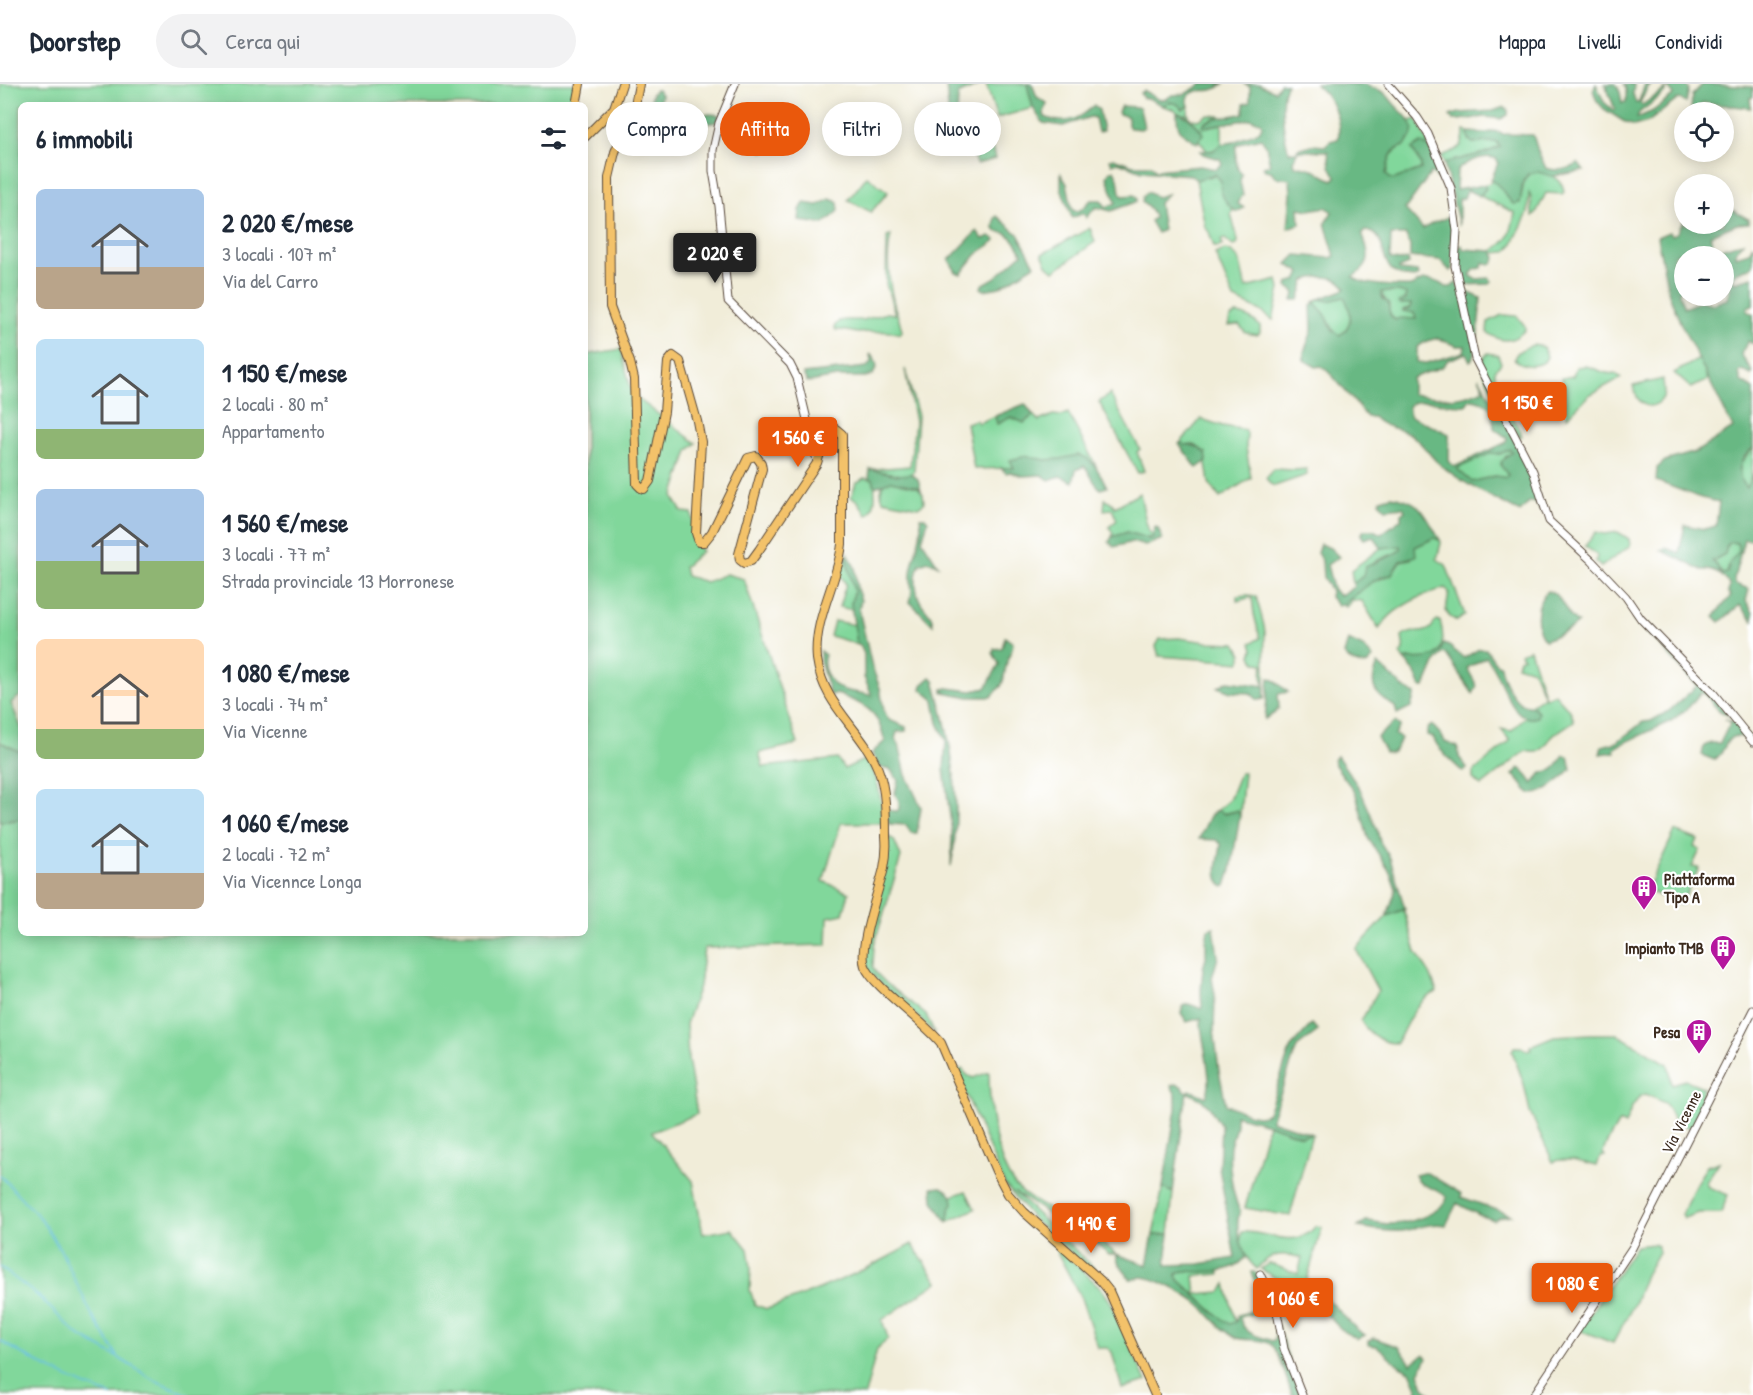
<!DOCTYPE html>
<html lang="it">
<head>
<meta charset="utf-8">
<style>
  body { margin:0; font-family:"Patrick Hand",sans-serif; background:#f2f2f3; color:#1f2937; height:100vh; display:flex; flex-direction:column; font-size:22px; white-space:nowrap }
  * { box-sizing:border-box; margin:0 }
  p { font-size:20px; color:#747a83 }
  .icon { flex:none; width:33px; height:33px; fill:none; stroke:currentColor; stroke-width:2; stroke-linecap:round; stroke-linejoin:round }
  .map { position:relative; flex:1; overflow:hidden }
  .panel { position:absolute; left:18px; top:18px; width:570px; height:834px; display:flex; flex-direction:column; background:#fff; border-radius:9px; box-shadow:0 3px 15px #0003 }
  .panel>* { flex:none }
  .top-card { position:absolute; left:606px; top:18px; width:570px; height:54px; display:flex; gap:12px }
  .buttons { position:absolute; left:1674px; top:18px; display:grid; gap:12px }
  .buttons a { display:grid; place-items:center; width:60px; height:60px; border-radius:50%; background:#fff; box-shadow:0 3px 15px #0003; font-size:30px }
  .price { position:absolute; translate:-50% -51px; padding:0 14px; border-radius:6px; background:#ea580c; color:#fff; font-size:20px; line-height:39px; filter:drop-shadow(0 2px 3px #0008) }
  .price::after { content:''; position:absolute; left:50%; top:36px; width:18px; height:14px; margin-left:-9px; background:inherit; clip-path:polygon(0 0,100% 0,50% 100%) }
  .price.current { background:#222; color:#fff }
  ul { padding:0; list-style:none }
  li { display:flex; align-items:center; gap:18px; height:150px; padding:0 18px }
  li span { display:grid; place-items:center; flex:none; width:168px; height:120px; border-radius:9px; color:#555 }
  li>.icon { margin-inline-start:auto }
  span .icon { width:72px; height:72px; fill:#fffc; stroke-width:1 }
  li b { font-size:26px }
  h2 { display:flex; justify-content:space-between; align-items:center; height:72px; padding:0 18px; font-size:26px }
  .pill { padding:0 21px; border-radius:27px; background:#fff; box-shadow:0 3px 15px #0003; font-size:21px; line-height:54px }
  .pill.current { background:#ea580c; color:#fff }
  header { display:flex; align-items:center; gap:36px; box-sizing:border-box; height:84px; padding:0 30px; background:#fff; border-bottom:2px solid #e0e1e3 }
  header strong { font-size:28px }
  nav { display:flex; gap:33px; margin-inline-start:auto; font-size:21px }
  .search { width:420px; height:54px; background:#f2f2f3; display:flex; align-items:center; gap:15px; box-sizing:border-box; padding:0 21px; border-radius:33px; color:#747a83; font-size:22px }
  .map>svg:first-child { display:block }
  .green { fill:#81d79b; stroke:#5e805c; stroke-width:1.5 }
  .forest { fill:#68b883; stroke:#527150; stroke-width:1.5; fill-rule:evenodd }
  .lines { fill:none; stroke-linecap:round; stroke-linejoin:round }
  .stream { stroke:#68bfe5; stroke-width:1.5 }
  .minor-casing { stroke:#56473a; stroke-width:9 }
  .major-casing { stroke:#56473a; stroke-width:10 }
  .minor { stroke:#fff; stroke-width:7 }
  .major { stroke:#f3c26a; stroke-width:8 }
  .labels { text-anchor:middle; stroke-width:4.5; stroke-linejoin:round; paint-order:stroke }
  .poi-label { font-size:16px; font-weight:bold; fill:#3b2a1e; stroke:#fff; text-anchor:end }
  .street-label { font-size:16px; fill:#3b2a1e; stroke:#fff }
</style>
</head>
<body>
<header>
<strong>Doorstep</strong>
<div class="search"><svg class="icon" aria-label="search" viewBox="0 0 24 24"><circle cx="10" cy="10" r="6"/><path d="M15 15l6 6"/></svg>Cerca qui</div>
<nav><a>Mappa</a><a>Livelli</a><a>Condividi</a></nav>
</header>
<div class="map">
<svg width="1753" height="1311" viewBox="0 0 1753 1311">
  <rect width="100%" height="100%" fill="#fff"/>
  <filter id="ink" filterUnits="userSpaceOnUse"><feTurbulence type="fractalNoise" baseFrequency=".0167" numOctaves="2"/><feDisplacementMap in="SourceGraphic" scale="12" xChannelSelector="R" yChannelSelector="G"/><feConvolveMatrix kernelMatrix="1 2 1 2 8 2 1 2 1" color-interpolation-filters="sRGB"/></filter>
  <filter id="wash" filterUnits="userSpaceOnUse"><feTurbulence type="fractalNoise" baseFrequency=".008" numOctaves="4" result="noise"/><feDisplacementMap in="SourceGraphic" scale="24" xChannelSelector="R" yChannelSelector="G"/><feGaussianBlur stdDeviation="1.35" result="paint"/><feColorMatrix in="noise" values="0 0 0 0 0 0 0 0 0 0 0 0 0 0 0 0 0 1.4 0 .05"/><feComposite in="paint" operator="in"/></filter>
  <g filter="url(#wash)">
    <rect width="100%" height="100%" fill="#f1edd9"/>
    <path class="green" d="M0 0H574L577 5 572 21H21V611L11 619 21 643V668L0 658Z
      M986 0H1027L1033 24 997 34Z
      M1169 18 1177 20 1183 25 1189 22 1188 29 1191 35 1199 36 1207 31 1221 32 1204 38 1207 43 1222 40V60L1216 66 1207 67 1198 55 1201 45 1185 30 1177 29 1176 26 1163 22Z
      M769 29 773 33 776 50 766 67 763 68 757 60 766 32Z
      M1417 35 1430 63 1417 75 1421 80V85L1395 95H1390L1386 90C1391 69 1389 71 1406 60L1410 37Z
      M980 40 984 54 989 53 995 75 976 80 965 43Z
      M1464 47 1468 48V52L1473 59 1497 57 1500 63 1485 69 1444 79 1441 72C1456 66 1464 66 1464 47Z
      M1533 88C1547 88 1563 93 1564 108L1562 110 1546 109 1536 129 1533 132C1529 124 1534 117 1529 109L1528 129 1512 161 1506 168 1493 169 1492 167C1512 155 1510 150 1515 129L1480 112 1486 104 1483 101 1490 99 1491 96 1498 101 1513 120 1520 118 1525 94Z
      M1215 90 1221 97C1220 109 1226 116 1233 126L1231 130 1238 157 1237 161 1233 162 1225 155 1221 156 1223 161 1219 163H1214L1209 148 1205 143 1196 96 1212 92Z
      M867 92 888 108 871 128 848 116Z
      M1090 144 1095 158 1054 187 1048 182 1042 170Z
      M891 151C886 172 889 199 894 220 896 230 901 237 902 248L900 250C888 246 873 248 860 249 852 249 845 245 836 246L834 243 839 237 845 236H863L887 229 895 230 886 200 887 153Z
      M1225 166C1244 169 1241 191 1246 204L1278 196 1280 205 1273 236 1259 226 1234 215 1215 170Z
      M1380 208H1398L1406 210 1403 220 1407 218 1412 221 1408 225H1403L1414 229 1417 233 1416 235C1402 237 1387 240 1389 221Z
      M1344 212C1352 227 1354 240 1340 251L1335 249 1329 237 1314 218 1319 215 1329 217Z
      M1236 230C1244 230 1254 236 1260 242V249L1257 251 1246 249 1239 241 1228 242 1230 234Z
      M1502 231 1517 232 1525 242V246C1512 259 1501 259 1487 248L1488 238Z
      M1533 261 1544 263 1547 273 1544 278C1533 283 1524 283 1514 275 1517 266 1525 264 1533 261Z
      M621 265 632 310 696 359 688 367 673 413 682 428 692 429 695 460 702 467 684 483 686 492 706 498 726 490 744 495 798 660 759 669 763 683 838 675 844 685 866 675C880 695 881 716 883 739H841L823 797 849 809 843 830 828 833 827 861 704 864 699 902 686 940 688 974 697 1030 652 1048 693 1097 703 1150 732 1145 748 1165 751 1183 750 1206 755 1221 767 1225C817 1207 866 1187 912 1160L938 1198 882 1236 888 1254 877 1265 865 1311H0V738L21 735V849H585V271Z
      M1488 269 1498 271 1501 279 1495 287V296L1522 352 1519 353C1512 340 1478 288 1482 277 1483 275 1486 271 1488 269Z
      M1699 275 1708 296 1691 304 1674 289Z
      M1585 282C1596 283 1605 292 1615 289L1621 294 1589 311 1567 333C1564 320 1566 307 1562 294L1573 292 1576 283Z
      M905 285 918 332 914 387 908 392 878 387 874 385 910 382 915 338Z
      M1663 295C1663 299 1664 305 1664 309 1663 319 1650 326 1642 319 1637 316 1635 308 1633 302Z
      M1110 310 1140 365 1137 368 1144 387 1138 389 1099 318Z
      M1068 329 1096 382 1091 380 1087 374 1045 376 1027 372 1011 376 1014 384 974 385 966 339 976 336 978 339 995 332 998 340 1011 333 1020 337 1030 335 1033 331 1039 337 1053 331 1062 332Z
      M1201 335 1223 342 1245 346 1247 350 1246 363 1251 394 1220 414 1209 399 1206 379 1207 377 1206 369 1195 361H1185L1181 358Z
      M1753 364C1753 378 1753 393 1746 404L1740 397V380Z
      M1510 365 1512 368 1505 373 1507 394 1495 392 1472 398 1458 386V384L1491 369 1500 370Z
      M1273 385 1294 386 1306 385 1307 391 1275 402 1270 400 1266 394Z
      M864 394 873 395C876 406 877 425 867 431L857 416 851 413 856 399Z
      M891 397 918 403 923 410 924 419 918 423 883 416C880 409 880 404 885 398Z
      M1140 409C1142 418 1146 443 1150 449H1154L1153 453 1146 454 1127 448 1112 453 1113 449 1109 443 1117 436 1112 425 1104 426 1105 415 1111 418 1115 423Z
      M1596 448 1604 450 1618 448 1629 455 1630 462 1601 483 1596 478 1597 471 1585 462Z
      M1434 454 1440 456 1441 459 1437 475 1446 481 1465 531 1457 537 1450 533 1446 527 1449 508 1445 504C1422 511 1392 524 1379 545L1362 517 1352 516 1346 523 1344 520 1365 501 1391 491 1400 477 1411 475 1415 463Z
      M1730 458 1737 459 1739 467 1729 482 1727 489 1723 490 1712 477 1725 470 1727 461Z
      M1396 462H1401V465C1394 471 1386 472 1378 476 1368 482 1364 494 1353 500L1351 486 1381 464Z
      M846 473 854 507 851 520 853 526 839 523 846 500 839 490Z
      M1247 511 1256 512C1258 522 1265 540 1265 550 1264 567 1265 584 1265 602L1262 593 1263 580 1257 579 1251 572 1253 565 1251 559 1260 554 1254 530 1252 513 1237 517V512Z
      M1437 536 1440 537C1445 553 1445 573 1424 575 1417 576 1412 573 1404 576L1400 570 1404 566 1402 553C1411 544 1423 552 1431 544 1433 542 1434 538 1437 536Z
      M834 537 855 541 857 560 830 552Z
      M1179 554 1207 558 1236 559 1242 570 1241 578 1159 572 1156 562 1160 555Z
      M1530 565 1545 613 1555 610 1571 628 1574 637C1567 642 1559 646 1553 652 1542 662 1545 672 1526 667L1481 702 1473 695V688L1510 657 1501 645 1511 647 1526 633 1529 634 1538 629 1534 623 1529 622 1544 612 1533 586 1517 581 1519 575 1523 573 1520 569Z
      M1240 689H1244L1240 731 1237 727C1229 727 1224 732 1217 726L1229 716Z
      M1675 747 1698 756 1694 763 1700 766 1692 783 1699 784 1681 821 1647 806Z
      M889 753 894 756 901 773 874 861 873 882 876 889 886 899 926 931 935 949 869 888 865 870Z
      M1405 825 1404 827 1416 868 1430 890 1437 908C1416 916 1407 939 1397 959 1383 960 1367 949 1361 937L1378 907 1356 865 1387 832Z
      M1591 950H1617L1668 980 1672 1000 1686 996 1703 1003 1699 1025 1691 1044 1676 1039 1665 1019 1645 1010 1640 1012 1632 1023 1625 1041 1619 1038 1606 1060 1603 1069 1605 1072 1600 1073 1597 1082C1584 1079 1566 1072 1553 1078L1530 1028 1524 1000 1512 967 1514 963H1521L1526 966 1531 965 1530 962 1554 952Z
      M962 985 967 991 973 994 989 988C989 1021 994 1068 1011 1096 1024 1117 1059 1129 1080 1142 1093 1150 1104 1160 1116 1170H1109L1087 1151 1073 1146 1014 1108 1095 1185 1096 1190 1034 1136 1005 1101 956 987Z
      M1268 1040 1301 1052 1312 1050 1290 1132 1245 1124Z
      M1719 1078 1706 1098 1708 1103 1728 1111 1721 1129H1698L1684 1134 1682 1130 1696 1099 1707 1082Z
      M1163 1103 1168 1107 1173 1108 1169 1150 1153 1151Z
      M966 1107 975 1125 947 1138 952 1112Z
      M1316 1142 1322 1143 1306 1199 1298 1202 1283 1199 1261 1185 1269 1179 1298 1190 1302 1174C1284 1169 1269 1168 1257 1185 1248 1177 1237 1161 1242 1148 1269 1147 1296 1167 1316 1142Z
      M1654 1160 1658 1162V1168L1645 1191 1634 1220 1613 1259 1579 1246 1636 1162Z
      M1055 1164H1058L1101 1204 1111 1218 1146 1297 1122 1305 1112 1268 1107 1264H1098L1081 1214Z
      M1220 1186V1190L1194 1192 1196 1210 1221 1208 1226 1200 1236 1239 1230 1240 1224 1237 1177 1194V1190L1183 1187Z"/>
    <path class="forest" d="M946 0H981L958 11 957 34 954 38 949 37Z
      M1027 0H1032L1037 13 1047 19 1044 29 1045 33C1064 42 1081 35 1094 21L1099 26 1103 47 1098 48 1095 34 1090 33 1063 42 1043 39 1033 24Z
      M1202 0H1224C1208 13 1197 0 1187 14L1189 22 1183 25 1177 20 1169 18 1163 22 1150 15 1143 14 1140 9 1144 7 1160 16 1166 15 1172 11 1185 10Z
      M1244 0H1258L1275 7 1280 0H1287C1278 11 1284 54 1289 68H1297L1294 75 1295 82C1314 82 1317 90 1333 96L1336 93 1330 82 1328 67H1298L1297 65 1312 61 1325 62 1330 57 1338 55C1342 35 1331 12 1315 0H1366C1371 5 1376 4 1383 8 1388 11 1391 17 1396 22 1409 35 1421 43 1405 61 1403 64 1400 63 1397 65 1389 69 1388 82 1386 90L1390 95H1395L1421 85V80L1412 65 1421 59 1430 63 1443 99 1431 89 1405 125 1423 145 1433 139 1451 132 1453 185 1450 187 1440 176 1410 173V162L1406 151H1391L1390 175 1399 177 1408 175 1409 180 1399 184V186L1417 188 1419 191 1415 194C1369 192 1395 149 1365 147L1362 150C1367 162 1373 177 1361 187 1358 189 1355 191 1353 193 1361 201 1398 203 1410 202 1415 201 1419 197 1424 196 1430 195 1441 198 1446 203H1451L1457 198 1458 204 1481 214 1477 259 1472 275 1470 277 1466 269 1448 276 1442 283 1412 294V310C1444 314 1454 318 1484 305L1479 293 1530 383 1543 429 1535 418 1530 417 1520 428C1492 413 1460 399 1436 377 1427 368 1421 357 1410 350 1397 343 1383 344 1373 333H1367L1331 290 1321 282 1316 283 1304 276V268L1312 247 1311 222 1314 218C1318 222 1322 226 1325 230 1331 238 1329 247 1340 251 1354 241 1352 227 1344 213L1329 217 1319 215 1343 206 1345 204C1340 190 1316 192 1305 196L1299 216H1292L1295 211 1294 207 1287 203 1288 199 1297 196 1301 189 1287 180 1296 171 1330 174 1335 172 1325 139 1332 128 1326 123 1309 126 1299 124 1300 140 1288 144 1291 110 1290 95 1275 93 1271 87 1265 86 1263 83 1270 81 1266 61 1261 54 1244 58 1236 62C1236 71 1235 84 1242 90L1240 97 1243 111 1237 119 1244 124 1237 128C1227 123 1218 108 1221 97L1215 90 1196 96 1191 91 1142 87 1118 78 1112 80 1110 75 1113 74 1133 81H1151L1156 86 1200 82 1216 85 1222 80 1220 75 1203 70 1200 67H1212L1222 60 1234 58 1259 47 1262 42 1261 38 1251 35 1203 43 1202 41C1213 31 1230 34 1244 29V20L1250 18V3ZM1381 208H1398L1406 210V216L1398 218 1399 220H1411V224L1402 227 1414 229 1416 235 1400 234 1395 236C1387 230 1390 226 1388 218L1383 215ZM1438 254 1456 262H1465L1464 268 1426 279 1417 278V263L1427 257ZM1473 315C1492 319 1493 326 1494 344L1507 354 1505 359 1454 383 1449 377V350L1410 332 1408 323 1410 320C1429 312 1446 323 1466 321L1469 316ZM1510 365 1512 368 1501 378V382L1508 391 1507 394 1495 392 1472 398 1458 386V384L1491 369 1500 370Z
      M1596 0 1604 18 1613 26 1615 25 1605 0H1616L1620 8 1622 19 1626 18V5L1624 0H1634L1633 10 1636 19 1639 17 1645 0H1652L1647 3C1646 9 1642 13 1640 19L1642 21 1666 5V8L1639 29 1637 34 1653 27 1674 11 1665 0H1686L1689 5 1686 19 1680 15 1677 16 1648 38 1634 42 1623 37 1604 25 1597 17 1593 6Z
      M1703 0 1753 3V13L1750 14 1751 24 1704 19 1698 23 1696 28H1691L1692 11Z
      M655 6H658L661 11 656 35C678 33 698 28 720 31L717 38 646 49 640 46 647 34 652 9Z
      M1121 22 1137 23 1140 25 1144 43 1141 45 1130 44 1128 41V33L1119 30 1118 28Z
      M1504 23 1508 26V31L1501 35 1486 33 1458 36H1453L1450 32 1459 29 1493 27Z
      M1177 29C1185 29 1200 43 1203 50L1197 59C1181 47 1177 49 1177 29Z
      M1494 47 1503 50 1533 51 1539 70 1546 84C1557 88 1569 86 1578 79L1584 87C1578 87 1553 93 1551 92 1543 90 1538 86 1528 90L1523 97 1520 119 1513 120 1498 101 1491 96 1498 79 1497 75C1485 70 1466 77 1457 87L1456 106 1483 101 1486 104 1480 112 1467 106 1464 114 1459 115V142L1444 79 1485 69 1500 63 1497 58 1473 59 1469 56 1468 48 1487 49Z
      M1114 86 1118 94 1120 109 1123 112 1134 111 1137 115 1136 118 1111 127 1096 123 1086 134 1084 129 1072 134 1061 104V90L1067 100 1072 124 1074 127C1082 128 1085 121 1091 116H1101L1106 123 1116 119 1107 93 1109 88Z
      M1147 108 1157 113 1167 110 1159 119 1163 146 1157 149 1150 137 1154 134C1154 129 1147 120 1142 118L1143 112Z
      M830 115 838 118 839 127 824 140 799 137 800 126 804 119 818 121Z
      M1724 115 1732 126 1748 135 1749 139 1737 140 1710 151 1715 167 1743 158 1736 167V172L1749 168 1753 160V181L1736 189 1733 194 1734 198 1753 193V221L1748 223 1747 227 1753 230V260L1748 257 1741 270 1753 289 1751 291 1742 286 1739 289 1741 297 1753 305V364C1740 374 1734 390 1746 404L1753 390V456L1744 455 1734 495 1735 500 1749 505 1746 517 1753 529V537L1740 521 1720 538 1714 532 1731 512 1728 508 1730 502C1724 491 1714 485 1702 486L1661 466 1666 464 1679 469 1685 441 1704 445 1716 442 1719 418 1701 414 1656 397 1657 384 1665 377 1696 368 1733 344 1680 238 1669 210 1657 153 1669 148 1672 151 1677 149 1684 136V140H1724ZM1680 168H1683L1685 172H1724C1724 190 1734 196 1727 215L1713 220 1701 217 1684 224 1680 213 1679 207 1684 201V195L1679 197 1673 177 1674 172ZM1730 458 1737 459 1739 467 1730 478 1727 489 1723 490 1720 489 1718 483 1712 477 1725 470 1727 461Z
      M997 132 1018 150 1035 181 1000 203 984 206 981 204 982 201 996 193 1022 170C1020 163 1014 154 1007 150 1001 147 998 150 994 145L995 134Z
      M977 147 983 155 990 152 996 156 976 171 961 190 956 188 949 176Z
      M1462 161 1463 165 1492 167 1496 173 1493 179 1490 181 1483 178 1482 184 1475 185 1470 191 1476 195 1489 194 1492 197 1490 200 1461 201 1457 182V163Z
      M870 270 874 274 877 282 873 291 866 293H836L810 298H807L803 290 867 283 871 278Z
      M1025 320 1033 331 1024 339 1011 333 997 340 995 332Z
      M1181 358 1185 361C1194 360 1199 364 1206 369L1207 377 1197 384 1179 360Z
      M1078 371C1092 372 1101 391 1107 403L1101 405C1093 400 1091 389 1084 382L1076 386 1073 398 1060 392 1049 396 1042 391 1023 392 1010 388 1006 389 1001 384H1014L1010 376 1027 372 1045 376 1060 375Z
      M870 385 898 391 911 390 918 395 921 406 918 403 891 397 875 403 873 395 869 394Z
      M1391 412C1424 417 1424 430 1440 456L1434 454 1415 463 1416 472 1400 477 1391 491C1368 493 1354 518 1338 522L1330 513 1331 507 1323 493 1322 477 1317 469 1320 460 1330 464 1339 473 1327 481 1333 504 1339 512 1354 503 1353 500 1363 492 1365 483 1395 470 1401 465V462L1381 464 1375 454 1370 453 1364 455 1361 451 1364 446H1373L1381 450 1401 435V430L1405 427 1403 423 1386 425 1379 418 1381 415Z
      M920 433H925L928 437 922 456 938 481 928 477 920 480C914 489 915 509 921 519 926 527 933 531 933 541L910 518C914 508 910 500 911 489 913 470 924 452 920 433Z
      M1155 443 1158 444 1162 455 1145 462 1132 458 1114 463 1109 458 1112 453 1127 448 1149 455 1153 453Z
      M848 469 855 484 857 505 861 516 859 526 872 583 880 604 884 627 889 636 906 643V647L897 648 895 655 899 660 906 691 921 723 917 749H911L906 741 889 740 886 726 897 727 899 725V717L895 710 898 696 890 685C879 687 876 678 872 669L885 657C878 632 873 624 849 615 841 612 839 609 830 611L820 577V567L825 571C820 585 830 601 844 606 854 609 862 608 872 612L864 593V570L860 561 857 560 851 520 854 507 846 473Z
      M1548 507C1564 511 1564 532 1578 539L1570 545 1545 556C1534 545 1535 516 1548 507Z
      M1632 535 1638 537 1660 558 1730 632C1715 627 1714 619 1703 609H1700L1689 623 1671 637 1618 662 1614 665 1615 668 1600 670 1602 662 1617 658 1643 638 1651 637 1669 627 1697 602 1659 560Z
      M1005 553 1013 559C1013 566 1008 571 1007 578 1002 597 1007 598 991 613H969L943 608V605L947 604 972 607 986 604 999 580 993 569 994 565 1002 564Z
      M1348 556 1363 563 1373 574 1368 580C1359 583 1349 577 1344 570Z
      M1443 560 1449 562 1464 574 1479 565H1486L1494 577 1500 582C1501 592 1511 612 1519 618 1523 622 1529 622 1534 623L1538 629 1537 633C1510 643 1500 586 1486 573L1467 584 1477 602 1473 610 1446 570 1443 569 1436 577 1425 603H1421L1414 587 1404 576C1418 572 1439 580 1443 560Z
      M1378 580 1405 605 1415 610 1411 623 1397 630 1395 623C1376 610 1367 605 1378 580Z
      M931 593 934 596C952 657 963 719 951 782L952 749 944 685 946 656 938 639 934 616 921 605 922 601Z
      M1269 594 1274 596 1288 608 1278 610 1279 624 1275 629 1265 635Z
      M1228 597 1265 602 1264 615 1258 616 1250 609 1231 608 1218 603Z
      M1725 635 1734 638 1749 655C1722 644 1729 668 1714 676L1702 671 1704 662 1711 659H1720L1730 639Z
      M1395 638 1400 642 1395 651 1401 654C1398 662 1395 671 1385 668L1377 653Z
      M1432 641C1437 647 1443 651 1445 658L1458 663 1459 673 1467 684 1466 686 1462 687C1451 677 1439 667 1433 653L1427 651V645Z
      M0 658 21 668V735L0 738Z
      M1564 671 1568 672 1571 685C1565 692 1539 715 1530 709 1523 705 1520 695 1513 691L1519 684 1523 686 1533 700 1540 690 1554 685Z
      M1337 672 1360 705 1377 745 1380 758 1390 774 1405 825 1387 832 1396 805 1390 788 1368 754 1356 710 1335 681 1334 676Z
      M1217 726 1225 730 1237 727 1240 731 1231 786 1226 802 1223 803C1212 791 1220 775 1221 760L1216 756 1199 755 1210 732Z
      M1214 843 1218 873 1212 894 1215 911 1214 946 1219 987 1226 1021C1239 1024 1256 1038 1268 1029L1291 963 1312 940 1318 947 1297 963 1271 1036 1312 1050 1301 1052 1268 1040 1235 1031C1239 1043 1231 1053 1230 1064 1228 1080 1233 1114 1240 1127 1234 1143 1241 1158 1246 1173 1233 1191 1203 1188 1183 1187L1177 1190V1194L1213 1228 1230 1240 1236 1238 1238 1231 1266 1223 1265 1215 1252 1191V1188H1255L1259 1192 1274 1226 1243 1232 1240 1234C1243 1250 1258 1252 1272 1257L1275 1255V1246L1278 1242 1300 1311H1292C1288 1299 1280 1268 1270 1260 1260 1253 1244 1258 1234 1253 1219 1245 1210 1229 1197 1219 1186 1210 1156 1194 1143 1193 1138 1193 1135 1196 1130 1195L1118 1178 1116 1170 1147 1181 1153 1151 1169 1150 1166 1181 1199 1180 1235 1174 1219 1084 1221 1042 1210 1024 1201 1015 1187 1008 1173 1108 1168 1107 1163 1103 1176 1025V1011L1171 1002 1175 1000 1181 1002 1187 1008 1190 1006 1206 1013C1215 996 1200 954 1201 934L1187 938 1181 929 1183 922 1189 920 1202 925 1201 907 1203 884 1206 874V857L1208 845Z
      M1423 1089H1427L1462 1110 1461 1113 1511 1131 1499 1133 1494 1136 1479 1131 1457 1119 1446 1141C1427 1138 1419 1145 1402 1147 1387 1148 1373 1145 1358 1143L1366 1137C1374 1137 1381 1140 1389 1140 1407 1140 1440 1131 1447 1114 1439 1103 1421 1105 1415 1091Z
      M941 1103C949 1107 953 1111 953 1120L950 1125 947 1138 933 1117 932 1104Z
      M1300 1199C1321 1196 1346 1242 1365 1251L1358 1255 1344 1248 1324 1228 1317 1217 1298 1208 1297 1204Z
      M1374 1254 1399 1263 1411 1280 1423 1271 1427 1274 1419 1289 1424 1303 1433 1311H1416L1417 1303 1410 1287 1400 1282 1377 1262 1369 1261V1257Z"/>
    <g class="lines">
      <path class="stream" d="M0 1091 40 1134 60 1165 93 1233 119 1274 152 1295 189 1311
        M0 1183 38 1212 78 1251 117 1273
        M0 1257C36 1278 72 1299 112 1311"/>
    </g>
  </g>
  <g filter="url(#ink)">
    <g class="lines">
      <g class="minor-casing">
        <path id="minor" d="M735 0 719 39 713 66V87L719 122 728 217 790 280 797 294 817 377
          M1388 0 1417 33 1428 50 1451 104 1457 147 1455 182 1475 275 1533 387 1549 437 1592 477 1626 513 1641 535 1714 610 1753 658
          M1260 1190 1277 1228 1284 1265 1302 1311
          M1534 1311 1632 1164 1753 926"/>
      </g>
      <g class="major-casing">
        <path id="major" d="M639 0 635 21 615 68 609 94 610 223 630 278 634 295 637 400 641 404 644 405 650 397 664 328 668 278 673 272 680 277 697 337 701 358 696 449 699 458H704L712 448 748 374 756 372 761 379 762 385 739 470 740 476 744 479 751 477 759 466 817 379 826 350 830 346 836 345 842 350V460C838 498 813 535 817 575 823 622 862 645 878 685 886 705 886 732 886 753 887 763 886 774 884 784 879 806 858 863 865 882 873 903 924 937 941 959L996 1087 1008 1110 1024 1128 1101 1197 1109 1207 1155 1311
          M576 21 580 0
          M585 53 614 24 622 0"/>
      </g>
      <use href="#minor" class="minor"/>
      <use href="#major" class="major"/>
    </g>
  </g>
  <defs>
    <g id="building-pin" transform="scale(1.35)"><path d="M0 17L-7.5 6A9.5 9.5 0 1 1 7.5 6Z" fill="#b5179e" stroke="#fff"/><path d="M-4-6H4V6H1V3H-1V6H-4ZM-2.5-4.3h1.7v1.8h-1.7ZM.8-4.3h1.7v1.8H.8ZM-2.5-1h1.7V.8h-1.7ZM.8-1h1.7V.8H.8Z" fill="#fff"/></g>
  </defs>
  <g fill-rule="evenodd">
    <use href="#building-pin" x="1644" y="804"/>
    <use href="#building-pin" x="1723" y="864"/>
    <use href="#building-pin" x="1699" y="948"/>
  </g>
  <g class="labels">
    <g class="poi-label">
      <text x="1664" y="801" text-anchor="start">Piattaforma<tspan x="1664" dy="18">Tipo A</tspan></text>
      <text x="1704" y="870">Impianto TMB</text>
      <text x="1680" y="954">Pesa</text>
    </g>
    <g class="street-label">
      <text transform="translate(1681 1038) rotate(-63)" y="6">Via Vicenne</text>
    </g>
  </g>
</svg>
<div class="buttons">
<a><svg class="icon" aria-label="locate" viewBox="0 0 24 24"><circle cx="12" cy="12" r="6"/><path d="M12 2v4M12 18v4M2 12h4M18 12h4"/></svg></a>
<a>+</a>
<a>−</a>
</div>
<b class="price current" style="left:715px;top:200px">2 020 €</b>
<b class="price" style="left:1527px;top:349px">1 150 €</b>
<b class="price" style="left:798px;top:384px">1 560 €</b>
<b class="price" style="left:1091px;top:1170px">1 490 €</b>
<b class="price" style="left:1572px;top:1230px">1 080 €</b>
<b class="price" style="left:1293px;top:1245px">1 060 €</b>
<div class="top-card">
<a class="pill">Compra</a>
<a class="pill current">Affitta</a>
<a class="pill">Filtri</a>
<a class="pill">Nuovo</a>
</div>
<section class="panel">
<h2>6 immobili<svg class="icon" aria-label="filters" viewBox="0 0 24 24"><path d="M4 7h16M4 17h16"/><circle cx="9" cy="7" r="2"/><circle cx="15" cy="17" r="2"/></svg></h2>
<ul>
<li><span style="background:linear-gradient(#a9c7e8 65%,#b9a48a 0)"><svg class="icon" aria-label="home" viewBox="0 0 24 24"><path d="M3 11l9-7 9 7M6 9v11h12V9"/></svg></span><div><b>2 020 €/mese</b><p>3 locali · 107 m²</p><p>Via del Carro</p></div></li>
<li><span style="background:linear-gradient(#bfe0f5 75%,#8fb573 0)"><svg class="icon" aria-label="home" viewBox="0 0 24 24"><path d="M3 11l9-7 9 7M6 9v11h12V9"/></svg></span><div><b>1 150 €/mese</b><p>2 locali · 80 m²</p><p>Appartamento</p></div></li>
<li><span style="background:linear-gradient(#a9c7e8 60%,#8fb573 0)"><svg class="icon" aria-label="home" viewBox="0 0 24 24"><path d="M3 11l9-7 9 7M6 9v11h12V9"/></svg></span><div><b>1 560 €/mese</b><p>3 locali · 77 m²</p><p>Strada provinciale 13 Morronese</p></div></li>
<li><span style="background:linear-gradient(#ffd9b3 75%,#8fb573 0)"><svg class="icon" aria-label="home" viewBox="0 0 24 24"><path d="M3 11l9-7 9 7M6 9v11h12V9"/></svg></span><div><b>1 080 €/mese</b><p>3 locali · 74 m²</p><p>Via Vicenne</p></div></li>
<li><span style="background:linear-gradient(#bfe0f5 70%,#b9a48a 0)"><svg class="icon" aria-label="home" viewBox="0 0 24 24"><path d="M3 11l9-7 9 7M6 9v11h12V9"/></svg></span><div><b>1 060 €/mese</b><p>2 locali · 72 m²</p><p>Via Vicennce Longa</p></div></li>
</ul>
</section>
</div>
</body>
</html>
